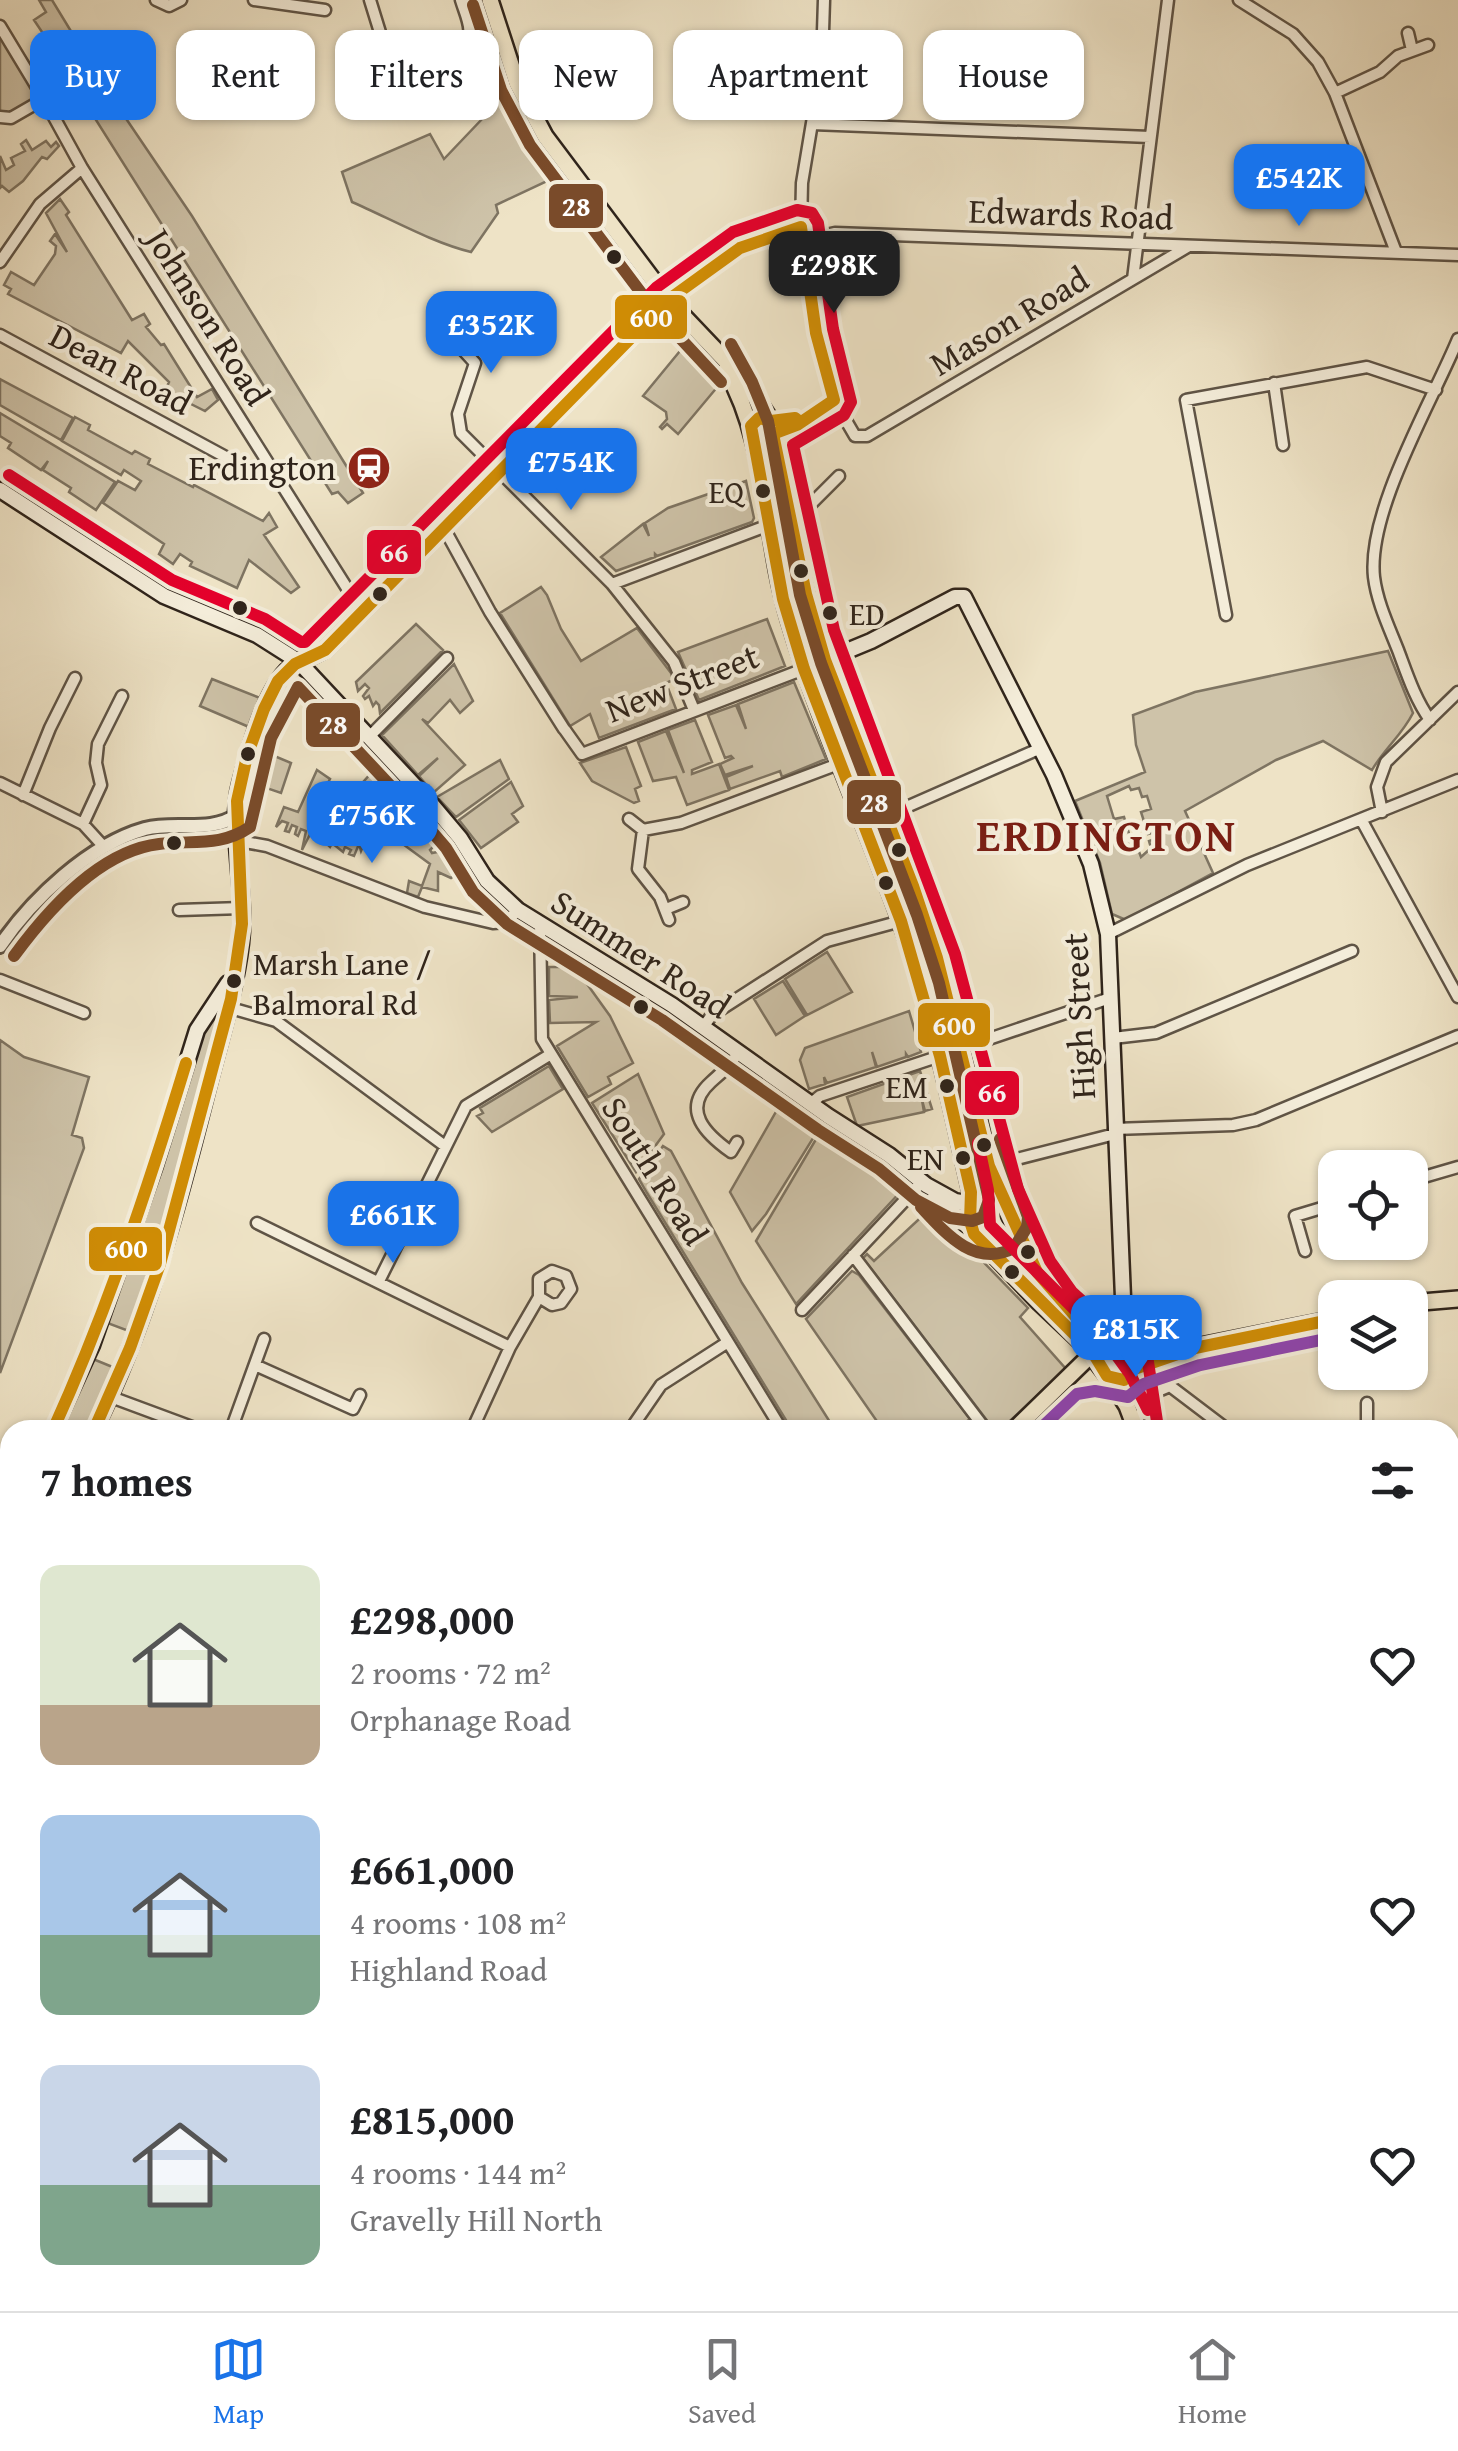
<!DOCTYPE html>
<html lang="en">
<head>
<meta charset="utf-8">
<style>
  body { margin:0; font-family:"Gentium Book Plus",serif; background:#f6f6f6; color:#202124; height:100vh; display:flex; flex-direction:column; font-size:38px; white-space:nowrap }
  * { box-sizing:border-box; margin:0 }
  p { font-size:32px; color:#757577 }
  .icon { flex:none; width:55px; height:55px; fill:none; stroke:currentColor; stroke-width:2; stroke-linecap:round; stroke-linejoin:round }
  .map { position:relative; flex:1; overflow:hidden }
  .panel { position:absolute; left:0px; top:1420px; width:1460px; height:892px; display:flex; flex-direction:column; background:#fff; border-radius:30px 30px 0 0; box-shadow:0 2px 8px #0004 }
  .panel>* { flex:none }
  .top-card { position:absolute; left:30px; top:30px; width:1400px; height:90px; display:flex; gap:20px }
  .tools { position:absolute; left:1318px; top:1150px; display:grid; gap:20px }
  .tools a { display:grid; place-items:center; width:110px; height:110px; border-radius:20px; background:#fff; box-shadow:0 2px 8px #0004; font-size:50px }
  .price { position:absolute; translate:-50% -85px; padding:0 22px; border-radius:20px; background:#1a73e8; color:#fff; font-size:32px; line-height:65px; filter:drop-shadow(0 2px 5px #0008) }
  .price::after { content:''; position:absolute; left:50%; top:60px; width:30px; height:22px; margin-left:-15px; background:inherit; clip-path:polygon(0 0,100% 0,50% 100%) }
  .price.on { background:#222; color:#fff }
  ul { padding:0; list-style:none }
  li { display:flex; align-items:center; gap:30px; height:250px; padding:0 40px }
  li span { display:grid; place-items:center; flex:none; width:280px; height:200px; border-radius:20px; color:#555 }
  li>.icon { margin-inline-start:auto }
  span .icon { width:120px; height:120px; fill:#fffc; stroke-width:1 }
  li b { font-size:42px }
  h2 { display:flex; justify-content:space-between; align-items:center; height:120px; padding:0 40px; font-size:42px }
  .tag { padding:0 35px; border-radius:20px; background:#fff; box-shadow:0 2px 8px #0004; font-size:35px; line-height:90px }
  .tag.on { background:#1a73e8; color:#fff }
  .tabs { display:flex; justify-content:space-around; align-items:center; height:140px; border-top:2px solid #e0e0e0; background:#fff; font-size:28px; color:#757577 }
  .tabs a { display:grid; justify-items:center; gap:5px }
  .tabs .on { color:#1a73e8 }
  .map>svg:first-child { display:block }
  .green { fill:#cec3a9; stroke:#7e7462; stroke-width:2.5; fill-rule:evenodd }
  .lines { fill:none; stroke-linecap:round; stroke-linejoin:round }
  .minor-casing { stroke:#5f5446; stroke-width:15 }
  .tertiary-casing { stroke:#5f5446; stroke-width:18 }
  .secondary-casing { stroke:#2f241b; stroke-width:19 }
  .primary-casing { stroke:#2f241b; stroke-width:20 }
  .minor { stroke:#f4edda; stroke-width:10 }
  .tertiary { stroke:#f4edda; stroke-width:12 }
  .secondary { stroke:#f4edda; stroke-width:14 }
  .primary { stroke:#eee3c6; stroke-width:15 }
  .bus-1-casing { stroke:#f4edda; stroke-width:20 }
  .bus-2-casing { stroke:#f4edda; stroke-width:20 }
  .bus-3-casing { stroke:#f4edda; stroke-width:20 }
  .bus-4-casing { stroke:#f4edda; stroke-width:20 }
  .bus-1 { stroke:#cf8c05; stroke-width:12 }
  .bus-2 { stroke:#7a4b2a; stroke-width:12 }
  .bus-3 { stroke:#e4002b; stroke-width:12 }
  .bus-4 { stroke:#8e44ad; stroke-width:12 }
  .bus-dot { fill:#2f241b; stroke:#f4edda; stroke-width:4 }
  .labels { text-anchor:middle; stroke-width:8; stroke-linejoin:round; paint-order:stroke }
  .bus-label { font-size:32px; fill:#2f241b; stroke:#f4edda; text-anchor:end }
  .street-label { font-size:35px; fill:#2f241b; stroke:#f4edda }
  .poi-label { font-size:35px; fill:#2f241b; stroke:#f4edda; text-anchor:end }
  .district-label { font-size:45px; font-weight:bold; letter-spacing:2.5px; fill:#7a1f14; stroke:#f4edda }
  .line-badge { stroke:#f4edda; stroke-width:4 }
  .badge-label { font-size:28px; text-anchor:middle; font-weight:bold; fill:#fff }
</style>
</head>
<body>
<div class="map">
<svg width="1458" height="2311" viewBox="0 0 1458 2311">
  <rect width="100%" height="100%" fill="#eee3c6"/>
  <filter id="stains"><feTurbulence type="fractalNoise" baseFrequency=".002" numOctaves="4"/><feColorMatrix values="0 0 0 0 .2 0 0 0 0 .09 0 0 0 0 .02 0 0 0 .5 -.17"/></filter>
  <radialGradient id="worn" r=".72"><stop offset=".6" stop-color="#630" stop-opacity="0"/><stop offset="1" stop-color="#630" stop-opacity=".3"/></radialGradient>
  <path class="green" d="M39 0H52L108 92 192 216 363 493 348 503 338 492 332 494 91 112 77 96 87 89 51 36 46 38 34 20 46 12Z
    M0 31 36 88 32 100 10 113 0 111Z
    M505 95 560 175 496 205 498 213 471 252C433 243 389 218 352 202L342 172 430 134 444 159Z
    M26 140 32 150 46 141 51 147 56 142 59 146 47 159 42 157 23 181 9 192 2 186 0 188V156L6 170 14 165 11 158 25 151 21 144Z
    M60 199 69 212 66 215 132 320 144 314 150 324 146 327 161 345 164 344 197 397 212 389 218 400 205 411 165 391 169 382 128 341 121 353 8 294 11 289 4 285 11 272 34 285 55 254 56 246 50 241 55 234 67 252 46 213Z
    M689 340 719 385 678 434 667 424 662 429 660 427 667 419 666 412 643 396Z
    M0 379 73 418 61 440 0 405Z
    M0 413 115 482 96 510 69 492 71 488 43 470 48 461 41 470 8 448 11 443 0 436Z
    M75 417 90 425 88 430 132 454 135 451 150 459 148 464 193 487 194 485 263 521 269 513 277 527 264 535 299 587 291 593 249 560 237 588 190 566 192 562 180 554 173 564 159 554 164 544 103 503 118 481 135 490 141 481 124 470 121 475 62 441Z
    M746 481 754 518 752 522 657 556 655 554V557L616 571 601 557 643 524 649 536 645 523 668 508Z
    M541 587 547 595 561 629 581 661 637 628 671 673 673 680 666 683 676 709 599 738 590 714 570 726 500 613Z
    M767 619 785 666 699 700 678 652Z
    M416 624 443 650 380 713 379 705 376 702 373 706 369 696 365 699 363 696 369 688 365 684 358 691 356 682Z
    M1388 651 1413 713C1402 735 1384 749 1372 770L1323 741 1276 760 1185 811 1213 873 1126 920 1112 914 1100 863 1075 801 1145 772 1136 745 1133 715 1195 692ZM1129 786 1131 790 1139 788 1142 797 1147 796 1151 809 1141 812 1148 834 1156 832 1158 838 1149 841 1151 848 1141 857 1138 849 1134 850 1124 817 1114 819 1107 796Z
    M454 664 473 701 460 713 450 700 428 723 422 719 465 765 433 793 419 776 438 758 418 775 382 735Z
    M212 679 260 698 249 727 200 706Z
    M794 682 826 759 782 777 780 771 730 789 726 777 753 766 725 775 720 764 733 758 731 756 725 758 708 715 736 705 746 729 738 704Z
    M695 720 712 762 692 770V774L719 764 729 790 687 805 676 777 653 781 638 742 666 731 684 773 668 730Z
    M626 747 641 786 635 789 639 801 634 803 592 781 580 763Z
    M260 750 291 763 281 793 249 782Z
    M500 760 509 779 456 817 437 797Z
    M317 770 330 779 323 792 330 795 302 850 306 831 301 829 298 836 295 834 297 827 292 825 289 832 285 831 288 823 282 821 276 827 284 807 298 812Z
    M373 771 379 778 377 781 384 785 380 790 387 786 390 790 388 796 393 793 396 796 392 801 403 805 399 809 403 813 407 809 410 821 416 819 409 827 420 824 422 827 418 832 422 836 426 832 429 836 426 840 436 844 430 850 432 853 442 851 452 843 456 848 447 855 458 873 451 878 438 872V891L422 887 418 897 407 893 409 881 422 886 430 864 385 831 368 801 357 789Z
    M511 782 523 806 512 814 518 822 481 848 459 820Z
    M342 801 373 822 361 851 359 844 354 856 349 854 351 850 345 847 343 852 332 843 330 847 323 840Z
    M827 952 852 992 807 1015 785 979Z
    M549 967H580L582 977 610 1016 633 1063 608 1077 611 1084 588 1097 557 1046 596 1022 550 1023 549 1000 578 997 549 996Z
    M783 981 805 1016 776 1035 754 999Z
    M909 1011 921 1052 908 1057 906 1054V1057L877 1067 872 1052 876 1067 827 1083 824 1077 825 1084 809 1089 800 1060 805 1048Z
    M214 1014 219 1018 169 1212 130 1329 126 1330 110 1324 106 1319 193 1051Z
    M0 1040 24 1057 89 1077 72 1135 82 1138 84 1148 0 1373Z
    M549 1066 563 1089 492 1132 477 1116 483 1113 480 1108Z
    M920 1071 932 1109 925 1111 922 1100 924 1112 857 1126 847 1097Z
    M638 1074 664 1134 636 1172 592 1103Z
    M781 1103 820 1127 766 1214 752 1231 730 1192Z
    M825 1124 904 1188 796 1304 756 1241Z
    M663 1146 671 1151 742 1283 835 1430H792L647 1193 639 1179Z
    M931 1208 1028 1308 1020 1317 1066 1369 1000 1430 992 1427 863 1258 867 1254 874 1261Z
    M852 1271 859 1275 970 1419 955 1430H883L806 1319Z
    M93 1359 115 1368 89 1430H57Z
    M1107 2302H1420L1430 2311H1103Z"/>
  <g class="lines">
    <g class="minor-casing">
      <path id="minor" d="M156 0 169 6 181 0
        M254 0 325 10
        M370 0 387 55 400 63 461 48C477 35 466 17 461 0
        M824 0 822 63 802 183 801 227 824 368 834 400 855 436H867L1189 246
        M1239 0 1293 34 1318 62 1335 93 1396 252
        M0 26 44 99 11 118 0 117
        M1408 33 1412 50
        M1335 93 1380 72 1398 56 1428 45
        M44 99 82 168 362 612
        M812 124 1150 137
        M804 240 835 233 1458 255
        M0 262 40 204 82 168
        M1133 279 1168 0
        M668 300 740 248 801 227
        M436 308 453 329V339L475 363 458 414 461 433 612 584 674 662 694 710
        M0 335 246 468 261 473 271 468
        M1274 383 1283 445
        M751 426 759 418 771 421 795 418 800 422
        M754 437 762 440C788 427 811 416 834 400
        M789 512 810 505 839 476
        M445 530 490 612 564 729
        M612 584 769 525
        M1226 615 1186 400 1367 367 1436 390
        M1430 720C1415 699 1407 674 1398 650 1389 627 1377 602 1374 577 1367 511 1432 402 1458 339
        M565 730 582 754 804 669
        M370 736 447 658
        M0 783 83 824 104 847
        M23 795 50 728 75 678
        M1382 812 1377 787 1386 762 1458 692
        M886 816 1041 748
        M629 819 643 830 681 823 841 763
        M1362 821 1458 997
        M83 824 101 785 96 763 98 744 122 696
        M643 830 638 869 660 897 669 920
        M239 841 267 846 425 907 493 923 506 922 518 910
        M666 909 683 902
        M179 910 242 908
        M540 924 542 1039 782 1430
        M1108 934 1247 865 1458 780
        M0 980 84 1013
        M227 1007 276 1021 445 1146
        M703 1027 712 1015 827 941 901 921
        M1113 1038 1156 1033 1352 951
        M962 1048 1110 998
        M810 1104 820 1096 940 1056
        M1114 1129 1233 1125 1256 1120 1458 1036
        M737 1142 731 1152C707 1135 680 1110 711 1082 722 1072 730 1066 738 1053
        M989 1166 1115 1134
        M1410 1181 1458 1167
        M257 1223 510 1347
        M1305 1251 1295 1216 1335 1204
        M853 1255 986 1430
        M379 1281 466 1106 551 1054
        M802 1310 922 1182
        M255 1365 353 1409 360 1395
        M111 1397 200 1430
        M1138 1419 1151 1394 1170 1386 1228 1430
        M231 1430 264 1339
        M472 1430 510 1347 539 1297V1279L552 1271 566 1276 571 1289 561 1303 552 1305 539 1297
        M630 1430 661 1385 728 1342
        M1367 1430V1403
        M1450 1456 1458 1458
        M1450 1489 1458 1483
        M1450 1637 1458 1631
        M0 1785 10 1786
        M0 1897 10 1898
        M0 2012 10 2013
        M0 2146 10 2143
        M703 2302 729 2311
        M812 2302 839 2311
        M1436 2302 1444 2311
        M42 2311 51 2302
        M737 2311 744 2302
        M897 2311 900 2302"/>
    </g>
    <g class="tertiary-casing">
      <path id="tertiary" d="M0 946C32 899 89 845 145 829 176 821 210 834 237 815
        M1070 2311 1073 2302"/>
    </g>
    <g class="secondary-casing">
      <path id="secondary" d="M0 490 164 596 257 635 298 661 428 800 460 838 487 881 518 910 672 1005 828 1116 889 1155 926 1185 955 1201 972 1204
        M825 660 871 641 955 597H964L1054 775 1091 864 1108 934 1124 1322 1115 1339
        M935 1196 974 1233
        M53 1430 92 1345 155 1165 197 1030 228 983
        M94 1430C147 1324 178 1206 207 1091 219 1043 235 993 241 943 247 894 228 828 240 784 248 753 264 694 286 671 297 660 312 658 325 650L668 300
        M0 1533 10 1512
        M0 1622 10 1594"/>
    </g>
    <g class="primary-casing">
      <path id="primary" d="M490 0 517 83 545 136 668 300 745 381 771 421 806 594 825 660 913 886 937 958 962 1048 989 1166 1004 1204 1037 1272 1054 1295 1083 1325 1124 1344 1130 1351 1134 1369 1124 1380 1109 1378 1092 1356
        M726 370C769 445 764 537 789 619 819 721 864 819 900 919 932 1008 950 1101 971 1192L970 1221 974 1234 1040 1303 1093 1353
        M1410 1303 1458 1299
        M1130 1351 1144 1356 1156 1355 1335 1319
        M1109 1378 1127 1406 1136 1430
        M1014 1430 1097 1349
        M1450 1879 1458 1889
        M217 2311 226 2302"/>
    </g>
    <use href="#minor" class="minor"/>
    <use href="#tertiary" class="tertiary"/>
    <use href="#secondary" class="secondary"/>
    <use href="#primary" class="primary"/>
    <g class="bus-1-casing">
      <path id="bus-1" d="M1134 1369 1195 1348 1335 1319
        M53 1430C107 1311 148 1188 186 1063
        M94 1430 130 1348 160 1264 231 999 242 924 237 801 247 756 264 709 278 681 295 664 325 650 668 300 740 248 801 227 816 333 834 400 797 425 773 434 806 594 825 660 913 886 937 958 989 1166 1037 1272 1083 1325 1115 1339 1130 1351 1134 1369 1124 1380 1107 1376 1093 1353 974 1234 970 1221 971 1192 940 1056 901 921 804 669 783 599 751 426 759 418 771 421 795 418 800 422"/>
    </g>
    <g class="bus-2-casing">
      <path id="bus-2" d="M473 5 501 90 530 145 654 310 721 382
        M14 956C47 911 99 851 159 844 192 840 221 847 250 827L271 738 298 687 415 812 446 848 473 892 507 924 662 1020 818 1130 879 1169 916 1200 950 1218 972 1221 983 1217 989 1200 939 983 917 915 821 663 800 595 768 421 752 382 731 344
        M921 1207C946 1234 975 1268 1014 1248L1027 1227 1028 1217 1000 1139"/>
    </g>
    <g class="bus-3-casing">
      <path id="bus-3" d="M9 475 172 580 265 619 301 642H305L657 287 733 232 797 210 812 213 818 223 833 329 851 402 844 415 793 445 834 630 955 954 1018 1189 1050 1261 1072 1292 1093 1311 1130 1328 1145 1342 1158 1428
        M978 1143 988 1190 990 1225 1106 1341 1130 1374 1148 1410"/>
    </g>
    <g class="bus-4-casing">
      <path id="bus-4" d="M1039 1430 1077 1394 1095 1391 1128 1397 1144 1384 1200 1365 1335 1337"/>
    </g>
    <use href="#bus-1" class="bus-1"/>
    <use href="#bus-2" class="bus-2"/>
    <use href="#bus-3" class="bus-3"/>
    <use href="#bus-4" class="bus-4"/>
  </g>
  <defs>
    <g id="station-disc" transform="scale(2.25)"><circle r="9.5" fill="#8f2418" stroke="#f4edda"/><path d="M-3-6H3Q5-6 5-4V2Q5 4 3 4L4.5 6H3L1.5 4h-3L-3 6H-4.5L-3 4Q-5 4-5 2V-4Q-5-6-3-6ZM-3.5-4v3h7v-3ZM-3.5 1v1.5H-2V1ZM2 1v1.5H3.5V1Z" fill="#fff"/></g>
  </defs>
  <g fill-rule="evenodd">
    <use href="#station-disc" x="369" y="468"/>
  </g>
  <g class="bus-dot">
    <circle cx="614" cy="257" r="9"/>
    <circle cx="763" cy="491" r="9"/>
    <circle cx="801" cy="571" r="9"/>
    <circle cx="380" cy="594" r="9"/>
    <circle cx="240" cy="608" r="9"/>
    <circle cx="830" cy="613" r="9"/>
    <circle cx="248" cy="754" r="9"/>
    <circle cx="174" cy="843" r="9"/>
    <circle cx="899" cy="850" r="9"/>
    <circle cx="886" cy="883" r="9"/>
    <circle cx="234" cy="981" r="9"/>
    <circle cx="641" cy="1007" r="9"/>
    <circle cx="947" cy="1086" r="9"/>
    <circle cx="984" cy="1145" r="9"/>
    <circle cx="963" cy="1158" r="9"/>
    <circle cx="1028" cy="1252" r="9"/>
    <circle cx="1012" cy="1272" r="9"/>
  </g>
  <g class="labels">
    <g class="bus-label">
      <text x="744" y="503">EQ</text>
      <text x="849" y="625" text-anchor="start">ED</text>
      <text x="253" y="975" text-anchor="start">Marsh Lane /<tspan x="253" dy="40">Balmoral Rd</tspan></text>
      <text x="928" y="1098">EM</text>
      <text x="944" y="1170">EN</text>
    </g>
    <g class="street-label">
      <text transform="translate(1071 214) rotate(2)" y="12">Edwards Road</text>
      <text transform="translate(208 317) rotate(58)" y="12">Johnson Road</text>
      <text transform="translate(1009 321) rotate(-31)" y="12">Mason Road</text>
      <text transform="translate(121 369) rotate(28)" y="12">Dean Road</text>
      <text transform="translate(682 683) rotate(-21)" y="12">New Street</text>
      <text transform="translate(641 954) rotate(33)" y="12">Summer Road</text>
      <text transform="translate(1079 1016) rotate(-93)" y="12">High Street</text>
      <text transform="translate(655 1171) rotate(58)" y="12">South Road</text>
    </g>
    <g class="poi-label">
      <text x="336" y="480">Erdington</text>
    </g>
    <g class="district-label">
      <text x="1107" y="851">ERDINGTON</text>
    </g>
  </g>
  <g class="line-badge">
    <rect x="547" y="182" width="58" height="48" rx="10" fill="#7a4b2a"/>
    <rect x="613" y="293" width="76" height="48" rx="10" fill="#cf8c05"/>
    <rect x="365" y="528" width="58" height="48" rx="10" fill="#e4002b"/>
    <rect x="304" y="701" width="58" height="48" rx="10" fill="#7a4b2a"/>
    <rect x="845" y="778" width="58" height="48" rx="10" fill="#7a4b2a"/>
    <rect x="916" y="1001" width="76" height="48" rx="10" fill="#cf8c05"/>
    <rect x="963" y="1069" width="58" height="48" rx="10" fill="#e4002b"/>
    <rect x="87" y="1225" width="77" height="48" rx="10" fill="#cf8c05"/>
  </g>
  <g class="badge-label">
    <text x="576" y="216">28</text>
    <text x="651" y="327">600</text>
    <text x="394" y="562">66</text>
    <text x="333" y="734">28</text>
    <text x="874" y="812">28</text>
    <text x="954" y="1035">600</text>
    <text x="992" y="1102">66</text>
    <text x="126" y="1258">600</text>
  </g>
  <rect width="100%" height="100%" filter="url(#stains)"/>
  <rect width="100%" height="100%" fill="url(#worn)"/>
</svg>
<div class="tools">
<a><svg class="icon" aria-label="locate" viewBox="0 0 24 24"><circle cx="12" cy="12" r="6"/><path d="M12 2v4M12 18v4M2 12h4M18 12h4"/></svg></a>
<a><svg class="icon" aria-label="layers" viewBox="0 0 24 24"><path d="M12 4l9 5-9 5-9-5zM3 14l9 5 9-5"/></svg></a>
</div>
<b class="price" style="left:1299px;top:229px">£542K</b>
<b class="price on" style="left:834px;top:316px">£298K</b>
<b class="price" style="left:491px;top:376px">£352K</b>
<b class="price" style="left:571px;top:513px">£754K</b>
<b class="price" style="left:372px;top:866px">£756K</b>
<b class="price" style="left:393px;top:1266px">£661K</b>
<b class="price" style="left:1136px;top:1380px">£815K</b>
<div class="top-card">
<a class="tag on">Buy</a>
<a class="tag">Rent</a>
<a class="tag">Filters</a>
<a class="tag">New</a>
<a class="tag">Apartment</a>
<a class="tag">House</a>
</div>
<section class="panel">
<h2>7 homes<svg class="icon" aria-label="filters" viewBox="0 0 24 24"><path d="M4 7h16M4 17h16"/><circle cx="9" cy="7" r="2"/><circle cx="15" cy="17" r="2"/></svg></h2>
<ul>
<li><span style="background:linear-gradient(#dfe7d0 70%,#b9a48a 0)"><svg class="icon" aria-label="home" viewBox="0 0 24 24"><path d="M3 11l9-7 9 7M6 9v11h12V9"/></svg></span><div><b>£298,000</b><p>2 rooms · 72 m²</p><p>Orphanage Road</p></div><svg class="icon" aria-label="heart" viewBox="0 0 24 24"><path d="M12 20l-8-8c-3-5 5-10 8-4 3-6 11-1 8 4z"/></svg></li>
<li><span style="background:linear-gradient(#a9c7e8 60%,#7fa58c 0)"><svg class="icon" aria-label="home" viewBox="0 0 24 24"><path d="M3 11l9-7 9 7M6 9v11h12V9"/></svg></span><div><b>£661,000</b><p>4 rooms · 108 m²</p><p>Highland Road</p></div><svg class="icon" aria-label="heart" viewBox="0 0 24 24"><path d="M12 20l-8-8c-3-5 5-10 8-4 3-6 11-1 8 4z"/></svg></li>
<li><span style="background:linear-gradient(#c9d6e8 60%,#7fa58c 0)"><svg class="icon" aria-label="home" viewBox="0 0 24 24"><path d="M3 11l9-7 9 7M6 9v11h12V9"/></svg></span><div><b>£815,000</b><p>4 rooms · 144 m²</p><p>Gravelly Hill North</p></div><svg class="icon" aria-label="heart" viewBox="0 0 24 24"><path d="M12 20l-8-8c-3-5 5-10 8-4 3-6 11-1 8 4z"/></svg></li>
</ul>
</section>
</div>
<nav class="tabs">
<a class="on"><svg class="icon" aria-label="map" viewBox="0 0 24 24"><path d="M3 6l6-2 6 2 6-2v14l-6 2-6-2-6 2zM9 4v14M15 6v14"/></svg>Map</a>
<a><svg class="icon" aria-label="saved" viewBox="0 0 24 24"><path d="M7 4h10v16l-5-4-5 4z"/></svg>Saved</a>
<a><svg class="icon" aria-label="home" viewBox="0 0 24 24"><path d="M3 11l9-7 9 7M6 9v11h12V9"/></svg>Home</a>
</nav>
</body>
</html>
